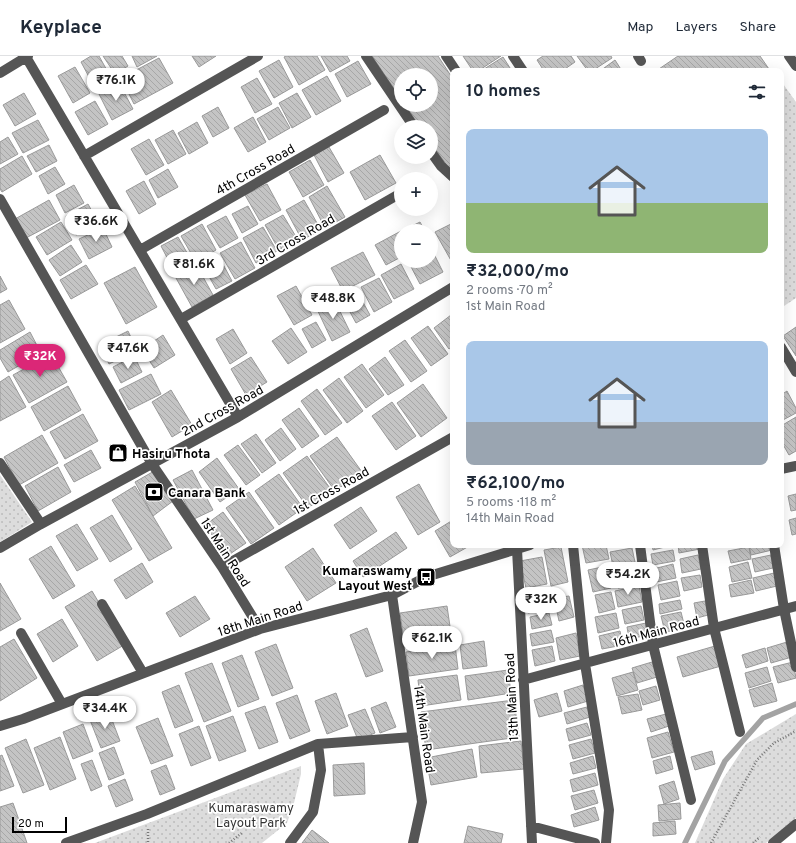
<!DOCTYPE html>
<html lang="en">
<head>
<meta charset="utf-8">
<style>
  body { margin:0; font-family:Overpass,sans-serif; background:#f2f2f3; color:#1f2937; height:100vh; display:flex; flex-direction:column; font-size:15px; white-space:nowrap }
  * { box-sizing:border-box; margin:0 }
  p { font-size:13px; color:#747a83 }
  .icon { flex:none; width:22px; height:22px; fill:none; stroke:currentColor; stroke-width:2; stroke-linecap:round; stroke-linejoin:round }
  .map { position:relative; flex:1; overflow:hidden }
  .side { position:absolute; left:450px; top:12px; width:334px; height:480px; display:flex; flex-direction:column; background:#fff; border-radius:8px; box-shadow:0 4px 16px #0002 }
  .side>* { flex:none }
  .fabs { position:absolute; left:394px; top:12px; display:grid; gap:8px }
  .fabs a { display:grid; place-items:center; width:44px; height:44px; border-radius:50%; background:#fff; box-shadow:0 4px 16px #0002; font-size:20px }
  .scale { position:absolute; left:12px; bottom:10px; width:55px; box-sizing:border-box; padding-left:4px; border:2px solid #000; border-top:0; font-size:11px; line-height:14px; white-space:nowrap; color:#000; -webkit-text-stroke:3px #fff; paint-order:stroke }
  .price { position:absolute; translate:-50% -34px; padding:0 9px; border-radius:14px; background:#fff; color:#222; font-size:13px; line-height:26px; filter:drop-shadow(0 1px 2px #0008) }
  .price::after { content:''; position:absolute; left:50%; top:24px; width:12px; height:9px; margin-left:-6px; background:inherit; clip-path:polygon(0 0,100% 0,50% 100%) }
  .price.active { background:#db2777; color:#fff }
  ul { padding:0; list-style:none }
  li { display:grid; align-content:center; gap:8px; height:212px; padding:0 16px }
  li span { display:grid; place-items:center; height:124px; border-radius:8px; color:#555 }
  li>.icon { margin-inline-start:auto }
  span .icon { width:72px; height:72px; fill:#fffc; stroke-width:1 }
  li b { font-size:17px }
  h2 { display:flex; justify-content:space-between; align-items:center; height:48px; padding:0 16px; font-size:17px }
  header { display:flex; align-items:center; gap:24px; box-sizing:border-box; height:56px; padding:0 20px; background:#fff; border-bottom:1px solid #e0e1e3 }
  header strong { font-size:19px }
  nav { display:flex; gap:22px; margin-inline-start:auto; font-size:14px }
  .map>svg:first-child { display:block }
  .park { fill:url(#park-dots) }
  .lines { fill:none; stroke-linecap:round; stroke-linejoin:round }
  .stream { stroke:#a3a3a3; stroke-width:5.5 }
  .building { fill:url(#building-back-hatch); stroke:#999 }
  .path { stroke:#777; stroke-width:2.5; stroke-dasharray:1 2; stroke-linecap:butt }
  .minor { stroke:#555; stroke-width:10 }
  .labels { text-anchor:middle; stroke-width:3.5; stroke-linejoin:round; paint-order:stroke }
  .street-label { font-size:13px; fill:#000; stroke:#fff }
  .poi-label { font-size:13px; font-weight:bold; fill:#000; stroke:#fff; text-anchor:start }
  .park-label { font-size:13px; fill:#333; stroke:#fff }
</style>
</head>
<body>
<header>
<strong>Keyplace</strong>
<nav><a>Map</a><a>Layers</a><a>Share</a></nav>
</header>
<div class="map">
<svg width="796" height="787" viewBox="0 0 796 787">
  <defs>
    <pattern id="park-dots" width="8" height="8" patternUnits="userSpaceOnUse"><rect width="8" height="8" fill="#dcdcdc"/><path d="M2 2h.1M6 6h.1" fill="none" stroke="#bbb" stroke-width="1.8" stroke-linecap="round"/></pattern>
    <pattern id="building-back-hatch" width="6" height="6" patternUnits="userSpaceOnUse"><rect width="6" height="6" fill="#c4c4c4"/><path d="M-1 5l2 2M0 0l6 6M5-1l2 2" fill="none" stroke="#a7a7a7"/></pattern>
  </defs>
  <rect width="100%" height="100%" fill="#fff"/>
  <path class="park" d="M781 25 796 46V242L781 252Z
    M0 419 32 466 0 486Z
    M796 658V762L766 787H695L723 723 746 688Z
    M301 710V718L294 747 287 767 262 787H95Z"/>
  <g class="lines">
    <path class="stream" d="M685 787 725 705 763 662 796 648"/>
  </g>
  <path class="building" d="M91 0H99L114 27 97 36 81 6Z
    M103 0H122L128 10 115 18Z
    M132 0H157L137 11Z
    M192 0H216L199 11Z
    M286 0H317L325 14 299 29 284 1Z
    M321 0H347L350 5 330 16Z
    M372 0H438L453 23V108L448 111 431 87V71H420L405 49H431V19H401V43Z
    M463 0H501L478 15H473Z
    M543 0H571L575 6 562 15H544L537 4Z
    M577 0H611L612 2 592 15H588Z
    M678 0H760L769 13 765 15H656Z
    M503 1 512 15H481Z
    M159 2 173 27 134 48 121 22Z
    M279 4 293 31 274 42 259 15Z
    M615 4 622 15H600Z
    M358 5 371 28 347 41 335 18Z
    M75 11 90 37 73 47 58 20Z
    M327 20 341 45 316 59 302 34Z
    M257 22 272 48 255 57 241 31Z
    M119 27 133 53 112 64 99 38Z
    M24 37 36 58 15 70 3 49Z
    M297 37 311 61 292 72 279 47Z
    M95 45 108 68 88 79 75 56Z
    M218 51 229 72 213 81 202 60Z
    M278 51 290 72 269 84 257 63Z
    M253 61 266 86 248 96 234 72Z
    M38 64 49 84 23 97 12 77Z
    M197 66 208 87 189 98 178 77Z
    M173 74 186 98 168 108 155 84Z
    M8 81 18 98 0 108V86Z
    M149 83 164 109 146 119 131 93Z
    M49 89 57 105 36 116 27 100Z
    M329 91 344 117 328 126 314 99Z
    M380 99 396 127 365 144 350 116Z
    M22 100 32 118 2 136 0 133V113Z
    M310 104 324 129 303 141 289 116Z
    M55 111 65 128 48 138 39 120Z
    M168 113 178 131 158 142 149 124Z
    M144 125 156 148 139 158 126 135Z
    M267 128 281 154 260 165 245 139Z
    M74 129 84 147 65 157 56 139Z
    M327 130 345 161 325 172 309 141Z
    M49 144 60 164 26 182 15 163Z
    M304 144 321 174 302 184 286 154Z
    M88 148 99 168 76 179 66 160Z
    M248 150 258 168 242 177 232 158Z
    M283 159 298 184 279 194 265 169Z
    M226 160 238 182 220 192 207 170Z
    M61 166 72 184 47 199 36 181Z
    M420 166 425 175H402Z
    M453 167V208L435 176Z
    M202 168 216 194 196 206 181 180Z
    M263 171 277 195 256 207 243 182Z
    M103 172 112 191 89 203 79 183Z
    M401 175V201L386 209 375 189Z
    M178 181 194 209 176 219 161 190Z
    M241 186 255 212 235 223 220 197Z
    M71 189 82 206 60 220 49 204Z
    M431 192 443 216 420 228 408 205H431Z
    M363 196 375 219 343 235 331 212Z
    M218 199 232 225 216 233 202 208Z
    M401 208 414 233 394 243 381 219Z
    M86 209 98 228 71 243 60 224Z
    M197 210 213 239 192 251 176 222Z
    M135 211 157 251 126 268 104 227Z
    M0 220 7 233 0 237Z
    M379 222 392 246 374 256 361 231Z
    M296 230 312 259 294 269 277 240Z
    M358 237 370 259 356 267 344 245Z
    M334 243 350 276 332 285 316 251Z
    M9 244 25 273 0 287V249Z
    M451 259 453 261V290L449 293 434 272Z
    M316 266 326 284 312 292 302 273Z
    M428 270 448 298 431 310 411 282Z
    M796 271V300L783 280Z
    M291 272 307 296 288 308 272 285Z
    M233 273 247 297 230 308 216 283Z
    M128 275 137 294 109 308 100 289Z
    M30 276 41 297 8 316 0 302V294Z
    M163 279 175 299 154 312 142 293Z
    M405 284 427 315 411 326 389 295Z
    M51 298 67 326 29 347 13 319Z
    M134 300 142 316 121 327 113 311Z
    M251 301 267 326 246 339 231 313Z
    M385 301 404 329 388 339 369 313Z
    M362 308 384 339 366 352 344 321Z
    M151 318 161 338 129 354 119 334Z
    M9 320 26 351 0 365V326Z
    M339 322 363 355 347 367 323 334Z
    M423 328 447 362 421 381 397 347Z
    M68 330 81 354 44 375 31 351Z
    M317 333 342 367 325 379 301 345Z
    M171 334 192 369 172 381 152 346Z
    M787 335 796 352V357L781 365V339Z
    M392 346 416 380 396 394 372 360Z
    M299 352 319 380 302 392 282 364Z
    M83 358 98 385 65 403 50 376Z
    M796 361V395L789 399 781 385V370Z
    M281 372 296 393 280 405 265 384Z
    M256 378 276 407 262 417 241 388Z
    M42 379 58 407 19 429 4 401Z
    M337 381 362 416 335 435 310 400Z
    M238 389 260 419 246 429 224 399Z
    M91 394 101 412 74 426 64 409Z
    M307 400 332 435 308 452 283 417Z
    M217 402 239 433 220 446 199 416Z
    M58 411 71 436 38 455 25 430Z
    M156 414 173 445 153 460 135 426Z
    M192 414 213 454 194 463 173 424Z
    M279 418 303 452 279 469 255 435Z
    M419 428 440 466 418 479 396 441Z
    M135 430 172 492 149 505 112 444Z
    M249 436 274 472 251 488 226 452Z
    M796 438V454L791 455 788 440Z
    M361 451 377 475 350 493 334 469Z
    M223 456 246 487 227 500 205 469Z
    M112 459 132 493 110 506 90 472Z
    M796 462V478L792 479 789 464Z
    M453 464V489H471L450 501 435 475Z
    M77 468 98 503 77 515 56 480Z
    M396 476 407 492 363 521 353 505Z
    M582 489H606L609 503 586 507Z
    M652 489H669V490L653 494Z
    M678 489H699L700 493 679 497Z
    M749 489H771L772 494 751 499Z
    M51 490 75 530 53 543 29 503Z
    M561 491 568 526 551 530 544 494Z
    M749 491 751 503 731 507 728 495Z
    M313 492 336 527 307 545 285 511Z
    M632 492 636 511 614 515 610 496Z
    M673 494 675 505 653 509 651 498Z
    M698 499 701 513 682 517 680 503Z
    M771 499 773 512 755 516 752 503Z
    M542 501 547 528 526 532 520 505Z
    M748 506 752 522 732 526 729 511Z
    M142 507 153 526 126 543 114 524Z
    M673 508 676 522 656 526 653 513Z
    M607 510 611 532 593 536 588 514Z
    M637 514 640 528 618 532 615 519Z
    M774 517 777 530 756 535 753 522Z
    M700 519 702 531 684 535 681 522Z
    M751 524 754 537 731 541 729 529Z
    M677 525 680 540 661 544 658 529Z
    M0 527 21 563 0 575Z
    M639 530 642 546 618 551 615 535Z
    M545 532 549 552 528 557 524 536Z
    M92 535 124 589 97 605 65 551Z
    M611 536 615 553 599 557 595 539Z
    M195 540 210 563 180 581 166 557Z
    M569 540 574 561 559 565 554 542Z
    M680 544 682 553 660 558 659 548Z
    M705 545 708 559 697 562 694 547Z
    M447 550 452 584 405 591 400 557Z
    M641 550 644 564 625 568 622 554Z
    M681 556 685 572 665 576 661 560Z
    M549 557 552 569 532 573 530 561Z
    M616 557 619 572 598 577 595 561Z
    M62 563 78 590 53 606 37 578Z
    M646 567 648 579 629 583 627 571Z
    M367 572 383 615 366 621 350 579Z
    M551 574 554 586 532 590 530 578Z
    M620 575 623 589 602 593 599 580Z
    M576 577 580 600 560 604 556 582Z
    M14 583 37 622 0 645V591Z
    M484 585 487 610 463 613 460 589Z
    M787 586 792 601 771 607 767 592Z
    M276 588 293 632 272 640 255 596Z
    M455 589 458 613 409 620 406 596Z
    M552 590 555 605 535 610 532 594Z
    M715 590 721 610 683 621 677 601Z
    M765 592 768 605 746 612 742 599Z
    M242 599 259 643 238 651 222 607Z
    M652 606 657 621 637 627 632 612Z
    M793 606 796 622 778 627 773 611Z
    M212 607 231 655 204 666 185 617Z
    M767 611 771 625 749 632 745 617Z
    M508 614 511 637 468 644 465 620Z
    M633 616 638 634 617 640 612 622Z
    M457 619 461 644 421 650 418 624Z
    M772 627 777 645 754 651 749 634Z
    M179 629 193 665 175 672 162 636Z
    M583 629 588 645 568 651 564 635Z
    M656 630 660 644 643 649 639 635Z
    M336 637 348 670 327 678 315 645Z
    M557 637 562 655 539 661 534 644Z
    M638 638 642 654 622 658 618 641Z
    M297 639 310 675 290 683 276 647Z
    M514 644 519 681 426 694 421 656Z
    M386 646 396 671 380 677 371 652Z
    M265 650 278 686 259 693 245 657Z
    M587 651 590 661 567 668 564 657Z
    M365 653 375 677 358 684 348 659Z
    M109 656 120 685 101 692 90 664Z
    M666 658 669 670 651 676 647 663Z
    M233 660 246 695 219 705 206 670Z
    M158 662 173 700 151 708 136 671Z
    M587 667 591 679 569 685 566 673Z
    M83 668 93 695 73 703 63 676Z
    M199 670 211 702 191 710 179 678Z
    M668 676 674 696 652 702 647 682Z
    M60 681 76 723 50 734 34 692Z
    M26 683 44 729 23 737 5 692Z
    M591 683 595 697 573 703 569 689Z
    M521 685 524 713 481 717 479 690Z
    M114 691 124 718 109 724 99 697Z
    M472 693 477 721 431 729 426 702Z
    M712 695 715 708 695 714 691 701Z
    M2 699 14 730 0 735V700Z
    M593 700 596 712 573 718 570 707Z
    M670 700 673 713 656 718 653 705Z
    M92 704 102 730 91 735 81 708Z
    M364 707 365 738 334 740 333 709Z
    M166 709 175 733 160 739 151 715Z
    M595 717 598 729 573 736 570 724Z
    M125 723 133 744 116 751 108 730Z
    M674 725 679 743 664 748 659 730Z
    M594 734 598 747 575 754 571 740Z
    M13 747 27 787H0V751Z
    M680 747 681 763 659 765 658 749Z
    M595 751 599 764 574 771 571 759Z
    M675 765 676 778 653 780V767Z
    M468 770 503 778 501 787H464Z
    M312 774 329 787H302Z"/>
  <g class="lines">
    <path class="path" d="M148 773V787
      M229 787 243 776
      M711 787 757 704 774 687 796 675
      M753 787 760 781"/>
    <path class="minor" d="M366 0 414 71
      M446 0 456 15
      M513 0 523 15
      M638 0 641 5
      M789 0 796 10
      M26 1 238 361
      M0 17 28 0
      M431 96 441 110 453 121
      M84 100 258 0
      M0 143 152 408 222 511 260 573
      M140 194 384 54
      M181 263 401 137
      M781 291 796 316
      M0 407 41 468
      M781 413 796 410
      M573 489 585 608 609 754 606 787
      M640 489 653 589 691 744
      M702 489 714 572 740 676
      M774 489 784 553 796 611
      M0 492 41 468 238 361 453 231
      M517 493 532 787
      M222 511 453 381
      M392 539 422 746 413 787
      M102 548 143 617
      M21 577 62 648
      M523 624 796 550
      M0 670 23 663 260 573 392 539 426 521 530 489
      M531 770 595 787
      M66 787 147 758 318 688 413 681
      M290 787 313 756 321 714 318 688
      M773 787 796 768"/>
  </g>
  <defs>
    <g id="shop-square" transform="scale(1)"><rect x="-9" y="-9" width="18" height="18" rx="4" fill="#000" stroke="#fff"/><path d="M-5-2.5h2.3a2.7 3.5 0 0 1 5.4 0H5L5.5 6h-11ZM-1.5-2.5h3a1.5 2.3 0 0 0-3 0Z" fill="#fff"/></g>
    <g id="bank-square" transform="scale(1)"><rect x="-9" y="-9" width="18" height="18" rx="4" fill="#000" stroke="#fff"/><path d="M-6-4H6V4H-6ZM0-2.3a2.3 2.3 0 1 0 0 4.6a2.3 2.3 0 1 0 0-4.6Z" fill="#fff"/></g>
    <g id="bus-square" transform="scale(1)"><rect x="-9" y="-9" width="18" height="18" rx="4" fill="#000" stroke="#fff"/><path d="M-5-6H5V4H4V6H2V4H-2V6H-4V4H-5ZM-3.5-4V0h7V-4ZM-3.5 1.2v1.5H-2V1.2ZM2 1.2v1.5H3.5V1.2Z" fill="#fff"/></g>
  </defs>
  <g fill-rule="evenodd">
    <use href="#shop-square" x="118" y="397"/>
    <use href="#bank-square" x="154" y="436"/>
    <use href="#bus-square" x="426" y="521"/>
  </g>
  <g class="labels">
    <g class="street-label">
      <text transform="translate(255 113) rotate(-30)" y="5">4th Cross Road</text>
      <text transform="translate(295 183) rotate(-30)" y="5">3rd Cross Road</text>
      <text transform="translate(222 354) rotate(-29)" y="5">2nd Cross Road</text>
      <text transform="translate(331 434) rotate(-29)" y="5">1st Cross Road</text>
      <text transform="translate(226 496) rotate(57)" y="5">1st Main Road</text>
      <text transform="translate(260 562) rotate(-18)" y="5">18th Main Road</text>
      <text transform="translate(656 575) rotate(-15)" y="5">16th Main Road</text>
      <text transform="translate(511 641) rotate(-93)" y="5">13th Main Road</text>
      <text transform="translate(425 673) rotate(82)" y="5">14th Main Road</text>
    </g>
    <g class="poi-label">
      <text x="132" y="402">Hasiru Thota</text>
      <text x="168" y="441">Canara Bank</text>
      <text x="412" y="519" text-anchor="end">Kumaraswamy<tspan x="412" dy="15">Layout West</tspan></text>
    </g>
    <g class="park-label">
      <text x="251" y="756">Kumaraswamy<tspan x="251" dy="15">Layout Park</tspan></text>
    </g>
  </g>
</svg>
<div class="fabs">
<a><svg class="icon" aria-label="locate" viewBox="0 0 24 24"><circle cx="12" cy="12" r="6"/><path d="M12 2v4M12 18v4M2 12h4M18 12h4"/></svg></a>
<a><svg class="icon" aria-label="layers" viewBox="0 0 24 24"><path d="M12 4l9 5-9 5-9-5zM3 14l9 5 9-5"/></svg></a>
<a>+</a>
<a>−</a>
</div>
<div class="scale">20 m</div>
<b class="price" style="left:116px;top:46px">₹76.1K</b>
<b class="price" style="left:96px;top:187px">₹36.6K</b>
<b class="price" style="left:194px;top:230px">₹81.6K</b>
<b class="price" style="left:333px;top:264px">₹48.8K</b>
<b class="price" style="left:128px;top:314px">₹47.6K</b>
<b class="price active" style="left:40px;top:322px">₹32K</b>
<b class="price" style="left:628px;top:540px">₹54.2K</b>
<b class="price" style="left:541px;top:565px">₹32K</b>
<b class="price" style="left:432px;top:604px">₹62.1K</b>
<b class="price" style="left:105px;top:674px">₹34.4K</b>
<section class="side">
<h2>10 homes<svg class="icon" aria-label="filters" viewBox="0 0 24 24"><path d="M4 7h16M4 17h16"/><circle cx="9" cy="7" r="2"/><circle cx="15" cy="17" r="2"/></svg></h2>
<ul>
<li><span style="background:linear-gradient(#a9c7e8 60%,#8fb573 0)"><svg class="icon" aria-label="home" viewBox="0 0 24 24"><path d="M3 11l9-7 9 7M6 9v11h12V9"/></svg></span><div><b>₹32,000/mo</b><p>2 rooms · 70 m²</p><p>1st Main Road</p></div></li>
<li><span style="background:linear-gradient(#a9c7e8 65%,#9aa5b1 0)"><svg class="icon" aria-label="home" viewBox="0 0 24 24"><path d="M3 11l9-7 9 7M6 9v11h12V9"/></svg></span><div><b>₹62,100/mo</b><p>5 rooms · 118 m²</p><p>14th Main Road</p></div></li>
</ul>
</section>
</div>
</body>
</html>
